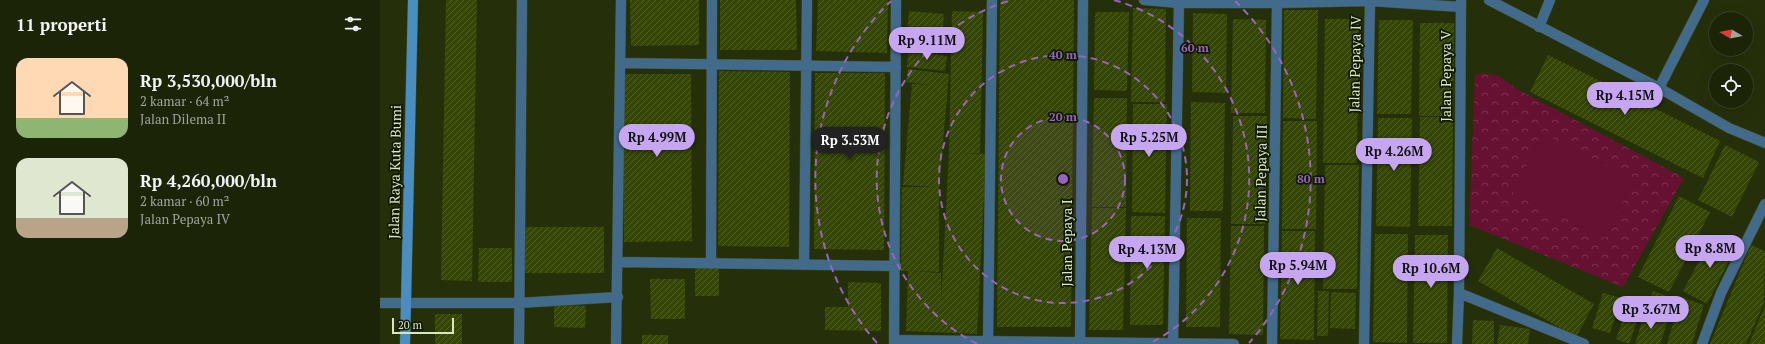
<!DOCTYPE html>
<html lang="id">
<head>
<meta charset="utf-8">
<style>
  body { margin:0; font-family:"PT Serif",serif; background:#252c12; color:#f1f3f6; height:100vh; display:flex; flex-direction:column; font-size:15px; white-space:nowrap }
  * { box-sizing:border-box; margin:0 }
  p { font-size:13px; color:#a0a49c }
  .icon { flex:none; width:22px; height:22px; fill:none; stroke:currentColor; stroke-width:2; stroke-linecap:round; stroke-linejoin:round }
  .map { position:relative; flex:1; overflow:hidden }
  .side { display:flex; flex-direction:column; background:#1c2408; width:380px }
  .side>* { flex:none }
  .needle { width:26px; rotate:280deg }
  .fabs { position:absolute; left:1329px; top:12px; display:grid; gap:8px }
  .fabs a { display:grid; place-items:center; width:44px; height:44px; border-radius:50%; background:#1c2408; box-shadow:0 4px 16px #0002,0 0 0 1px #3a4129; font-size:20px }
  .scale { position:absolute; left:12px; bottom:10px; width:62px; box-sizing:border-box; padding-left:4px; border:2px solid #d8e5c1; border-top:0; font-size:11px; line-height:14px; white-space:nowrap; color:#d8e5c1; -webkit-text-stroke:3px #101800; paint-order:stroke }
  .price { position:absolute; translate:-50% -34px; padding:0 9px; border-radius:14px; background:#c6a6f0; color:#111; font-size:13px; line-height:26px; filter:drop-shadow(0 1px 2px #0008) }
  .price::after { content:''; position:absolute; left:50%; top:24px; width:12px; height:9px; margin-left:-6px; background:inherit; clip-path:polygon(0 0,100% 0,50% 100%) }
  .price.selected { background:#222; color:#fff }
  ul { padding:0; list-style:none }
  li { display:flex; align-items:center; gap:12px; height:100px; padding:0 16px }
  li span { display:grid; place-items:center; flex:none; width:112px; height:80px; border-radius:12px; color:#555 }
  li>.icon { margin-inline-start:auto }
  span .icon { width:48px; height:48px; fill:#fffc; stroke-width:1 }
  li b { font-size:17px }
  h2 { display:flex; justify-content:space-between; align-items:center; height:48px; padding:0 16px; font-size:17px }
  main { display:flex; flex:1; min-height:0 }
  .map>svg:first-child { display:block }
  .forest { fill:url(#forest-crowns) }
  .garden { fill:#661131 }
  .building { fill:url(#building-hatch) }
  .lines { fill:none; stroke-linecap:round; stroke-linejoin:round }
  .street-casing { stroke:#424d28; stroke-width:11 }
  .secondary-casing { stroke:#424d28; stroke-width:11 }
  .street { stroke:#426b8b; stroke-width:10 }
  .secondary { stroke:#4a8dc1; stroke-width:10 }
  .ring { fill:none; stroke:#9764c0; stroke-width:2; stroke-dasharray:7 5 }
  .labels { text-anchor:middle; stroke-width:3.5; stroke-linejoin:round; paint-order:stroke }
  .street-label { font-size:14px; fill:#d8e5c1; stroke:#101800 }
  .centre { fill:#9764c0; stroke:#101800; stroke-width:2 }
  .ring-label { font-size:12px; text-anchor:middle; font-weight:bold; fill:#9764c0; stroke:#101800; stroke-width:3.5; stroke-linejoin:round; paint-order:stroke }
</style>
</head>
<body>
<main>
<section class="side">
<h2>11 properti<svg class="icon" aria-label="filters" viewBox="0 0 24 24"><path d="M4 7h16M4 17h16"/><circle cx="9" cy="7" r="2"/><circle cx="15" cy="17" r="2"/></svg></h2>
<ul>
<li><span style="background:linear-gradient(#ffd9b3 75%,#8fb573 0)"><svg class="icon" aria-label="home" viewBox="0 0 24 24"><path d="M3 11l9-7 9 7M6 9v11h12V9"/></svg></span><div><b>Rp 3,530,000/bln</b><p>2 kamar · 64 m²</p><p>Jalan Dilema II</p></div></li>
<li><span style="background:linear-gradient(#dfe7d0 75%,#b9a48a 0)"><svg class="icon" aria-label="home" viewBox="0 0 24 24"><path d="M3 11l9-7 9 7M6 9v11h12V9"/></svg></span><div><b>Rp 4,260,000/bln</b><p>2 kamar · 60 m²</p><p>Jalan Pepaya IV</p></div></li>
</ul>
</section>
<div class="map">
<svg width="1385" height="344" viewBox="0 0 1385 344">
  <defs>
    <pattern id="forest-crowns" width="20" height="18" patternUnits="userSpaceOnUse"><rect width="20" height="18" fill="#661131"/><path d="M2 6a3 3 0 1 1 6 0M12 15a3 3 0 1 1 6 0" fill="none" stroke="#7b344d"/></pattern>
    <pattern id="building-hatch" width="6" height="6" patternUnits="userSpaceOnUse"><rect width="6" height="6" fill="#344600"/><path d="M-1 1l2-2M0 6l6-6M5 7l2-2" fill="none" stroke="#516123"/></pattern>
  </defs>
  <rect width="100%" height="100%" fill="#25300b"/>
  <path class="forest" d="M1101 73 1119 76 1137 89 1304 178 1243 287 1089 225 1095 76Z"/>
  <path class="garden" d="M1162 133 1254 179 1225 238 1133 193Z"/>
  <path class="building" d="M66 0H97L92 281 61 280Z
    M250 0H319V45L251 46Z
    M340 0H416L417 50H340Z
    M438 0H508L507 53 436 51Z
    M620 0H694L691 327H617Z
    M753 8 786 9 785 102H751Z
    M904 10H938L936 119 903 118Z
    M529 11 564 14 561 50 526 47Z
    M572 11 603 12 600 153H581L606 154 597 334 526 331 528 271H521L522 187H555L523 185 532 84 552 85 526 82 528 69 569 74 559 188V272L531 271 561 273V304L569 152Z
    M715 12H749L747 91 714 90Z
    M813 13 847 14 846 93 812 92Z
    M853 19 886 20 885 113H851Z
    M945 19H979L977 163H943Z
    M999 20H1033L1031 114H997Z
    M1040 23H1074L1073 116H1039Z
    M529 50 567 56 565 71 527 67Z
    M1168 55 1340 141 1323 178 1150 92Z
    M339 71 410 72 409 247 338 246Z
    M435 73H505L504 250 434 249Z
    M243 74H311L312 241 244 242Z
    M714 98H747L746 207H712Z
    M811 102 845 103 843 211H810Z
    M753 104H787L785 213 752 212Z
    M853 116H887L885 224H851Z
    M1040 117H1073L1072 226H1038Z
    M998 118H1032L1030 227 996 226Z
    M903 121H937L936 229H902Z
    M1345 145 1379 162 1352 217 1318 200Z
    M945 165H979L977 289H943Z
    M1299 196 1330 212 1289 292 1258 277Z
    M712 208H746L743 330H709Z
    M751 216H785L783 325H750Z
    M807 218H841L840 327H806Z
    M851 226H884L883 335 849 334Z
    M143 227H224V273H143Z
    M902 231H935L934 340 900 339Z
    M995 234H1028L1027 343 993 342Z
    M1035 235H1068L1067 343H1033Z
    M1333 235 1356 247 1327 304 1303 291Z
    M1371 245 1385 251 1384 303 1366 344H1330Z
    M99 248H132V282H98Z
    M1117 248 1214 304 1196 337 1098 281Z
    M339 266V296H315V267Z
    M270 279H305V319H271Z
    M468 282 501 283V331L445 330V307H468Z
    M938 291H949L948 336H937Z
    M1273 291 1293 298 1287 313 1268 306Z
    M951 292 976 293 975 329 950 328Z
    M1223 293 1241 298 1230 333 1212 328Z
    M1301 297 1324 305 1312 344H1287Z
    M174 305 206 306 205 328 174 327Z
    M1248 305 1261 310 1249 344 1236 339Z
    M1385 306V344H1369L1378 322Z
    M1265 312 1288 320 1280 344H1255Z
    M55 314H82V344H55Z
    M1093 320 1114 321V344H1092Z
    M1120 325 1150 329 1148 344H1117Z
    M262 335H288V344H262Z"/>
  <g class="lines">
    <g class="street-casing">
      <path id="street" d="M764 0 799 3H897L990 1 1081 7
        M1109 0 1279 88 1349 128 1385 143
        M1159 27 1170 0
        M240 63 516 67
        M1279 88 1324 0
        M238 262 516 266
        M331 264 332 0
        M424 265 427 0
        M1079 293 1204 344
        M0 303H139L238 297
        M514 340 854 344
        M139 344 142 0
        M236 344 241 0
        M514 344 516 0
        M608 344 612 0
        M700 344 703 0
        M793 344 799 0
        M892 344 897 3
        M984 344 990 0
        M1077 344 1079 293 1081 0
        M1322 344 1341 293 1385 204"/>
    </g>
    <g class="secondary-casing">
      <path id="secondary" d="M25 344 33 0"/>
    </g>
    <use href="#street" class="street"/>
    <use href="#secondary" class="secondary"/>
  </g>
  <circle cx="683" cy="179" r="62" fill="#9764c0" fill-opacity=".12"/>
  <g class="ring">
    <circle cx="683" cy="179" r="62"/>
    <circle cx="683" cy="179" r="124"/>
    <path d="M597 344A186 186 0 0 1 632 0M734 0A186 186 0 0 1 769 344"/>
    <path d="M497 343A248 248 0 0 1 511 1M855 1A248 248 0 0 1 869 343"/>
  </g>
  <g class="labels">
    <g class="street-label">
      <text transform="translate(975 64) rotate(-89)" y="5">Jalan Pepaya IV</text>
      <text transform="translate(1066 76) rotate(-90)" y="5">Jalan Pepaya V</text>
      <text transform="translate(15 172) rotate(-89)" y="5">Jalan Raya Kuta Bumi</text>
      <text transform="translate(881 173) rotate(-89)" y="5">Jalan Pepaya III</text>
      <text transform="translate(687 243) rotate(-90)" y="5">Jalan Pepaya I</text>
    </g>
  </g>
  <circle cx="683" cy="179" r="6" class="centre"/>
  <g class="ring-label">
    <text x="815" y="52">60 m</text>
    <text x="683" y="59">40 m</text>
    <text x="683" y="121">20 m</text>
    <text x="931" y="183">80 m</text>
  </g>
</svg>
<div class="fabs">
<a><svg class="needle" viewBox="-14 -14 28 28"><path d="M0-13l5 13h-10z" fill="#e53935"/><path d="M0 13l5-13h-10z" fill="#a0a49c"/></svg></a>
<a><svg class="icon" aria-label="locate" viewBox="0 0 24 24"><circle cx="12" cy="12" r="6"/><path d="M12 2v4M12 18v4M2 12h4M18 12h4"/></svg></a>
</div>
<div class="scale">20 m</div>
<b class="price" style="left:547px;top:61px">Rp 9.11M</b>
<b class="price" style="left:1245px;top:116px">Rp 4.15M</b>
<b class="price" style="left:277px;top:158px">Rp 4.99M</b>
<b class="price" style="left:769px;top:158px">Rp 5.25M</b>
<b class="price selected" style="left:470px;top:161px">Rp 3.53M</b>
<b class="price" style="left:1014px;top:172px">Rp 4.26M</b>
<b class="price" style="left:1330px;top:269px">Rp 8.8M</b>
<b class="price" style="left:767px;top:270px">Rp 4.13M</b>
<b class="price" style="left:918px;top:286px">Rp 5.94M</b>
<b class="price" style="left:1051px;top:289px">Rp 10.6M</b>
<b class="price" style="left:1271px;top:330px">Rp 3.67M</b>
</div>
</main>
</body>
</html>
